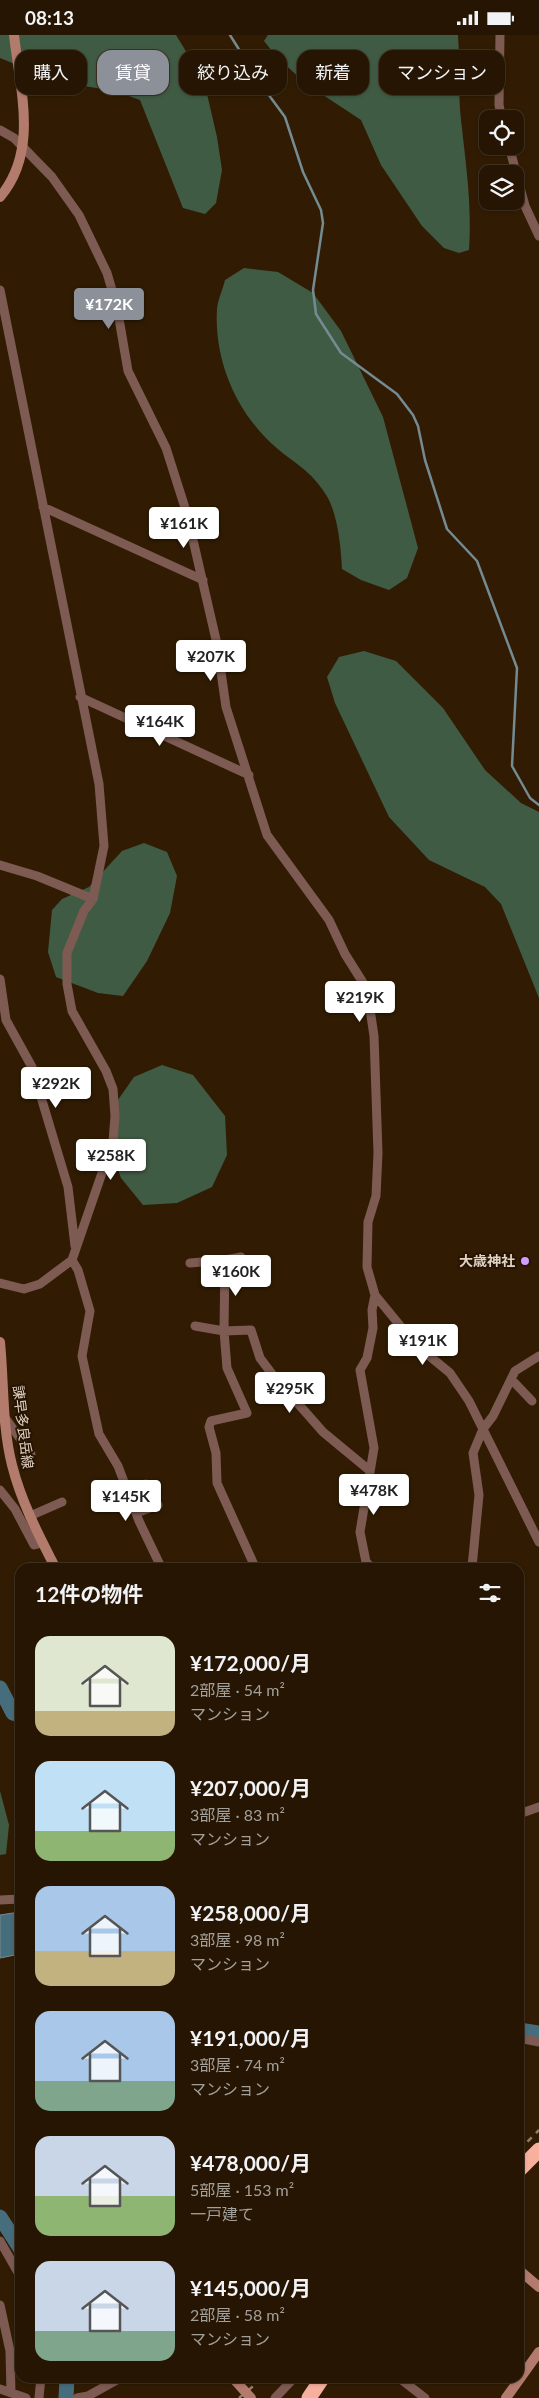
<!DOCTYPE html>
<html lang="ja">
<head>
<meta charset="utf-8">
<style>
  body { margin:0; font-family:Lato,"Noto Sans JP",sans-serif; background:#2d1e0c; color:#f1f3f6; height:100vh; display:flex; flex-direction:column; font-size:19px; white-space:nowrap }
  * { box-sizing:border-box; margin:0 }
  p { font-size:16px; color:#a39f99 }
  .icon { flex:none; width:28px; height:28px; fill:none; stroke:currentColor; stroke-width:2; stroke-linecap:round; stroke-linejoin:round }
  .map { position:relative; flex:1; overflow:hidden }
  .details { position:absolute; left:15px; top:1528px; width:509px; height:820px; display:flex; flex-direction:column; background:#251502; border-radius:15px; box-shadow:0 1px 4px #0004,0 0 0 1px #423424 }
  .details>* { flex:none }
  .top-card { position:absolute; left:15px; top:15px; width:510px; height:45px; display:flex; gap:10px }
  .controls { position:absolute; left:479px; top:75px; display:grid; gap:10px }
  .controls a { display:grid; place-items:center; width:45px; height:45px; border-radius:10px; background:#251502; box-shadow:0 1px 4px #0004,0 0 0 1px #423424; font-size:25px }
  .price { position:absolute; translate:-50% -42px; padding:0 11px; border-radius:5px; background:#fff; color:#222; font-size:16px; line-height:32px; filter:drop-shadow(0 1px 2px #0008) }
  .price::after { content:''; position:absolute; left:50%; top:30px; width:15px; height:11px; margin-left:-8px; background:inherit; clip-path:polygon(0 0,100% 0,50% 100%) }
  .price.on { background:#8c9099; color:#fff }
  ul { padding:0; list-style:none }
  li { display:flex; align-items:center; gap:15px; height:125px; padding:0 20px }
  li span { display:grid; place-items:center; flex:none; width:140px; height:100px; border-radius:15px; color:#555 }
  li>.icon { margin-inline-start:auto }
  span .icon { width:60px; height:60px; fill:#fffc; stroke-width:1 }
  li b { font-size:21px }
  h2 { display:flex; justify-content:space-between; align-items:center; height:60px; padding:0 20px; font-size:21px }
  .tag { padding:0 18px; border-radius:15px; background:#251502; box-shadow:0 1px 4px #0004,0 0 0 1px #423424; font-size:18px; line-height:45px }
  .tag.on { background:#8c9099; color:#fff }
  .status { display:flex; justify-content:space-between; align-items:center; height:35px; padding:0 25px; background:#251502; direction:ltr }
  .status svg { height:14px; fill:currentColor }
  .map>svg:first-child { display:block }
  .forest { fill:#405b44 }
  .water { fill:#466d7c; stroke:#748b92 }
  .lines { fill:none; stroke-linecap:round; stroke-linejoin:round }
  .stream { stroke:#748b92; stroke-width:2.5 }
  .river { stroke:#466d7c; stroke-width:15 }
  .street { stroke:#7e5b52; stroke-width:9 }
  .secondary { stroke:#b37b6c; stroke-width:10 }
  .highway { stroke:#f7b09d; stroke-width:15 }
  .rail { stroke:#907e6b; stroke-width:2.5; stroke-dasharray:6 6; stroke-linecap:butt }
  .secondary-bridge { stroke:#b37b6c; stroke-width:10 }
  .poi-dot { fill:#d19dfe; stroke:#261300; stroke-width:2 }
  .labels { text-anchor:middle; stroke-width:4; stroke-linejoin:round; paint-order:stroke }
  .poi-label { font-size:14px; font-weight:bold; fill:#e0d2c4; stroke:#261300; text-anchor:end }
  .street-label { font-size:14px; fill:#e0d2c4; stroke:#261300 }
</style>
</head>
<body>
<div class="status"><b>08:13</b><svg viewBox="0 0 49 12"><path d="M0 12V9h3v3zM5 12V6h3v6zM10 12V3h3v9zM15 12V0h3v12zM26 1h20v11H26zM47 4h2v5h-2z"/></svg></div>
<div class="map">
<svg width="539" height="2363" viewBox="0 0 539 2363">
  <rect width="100%" height="100%" fill="#311c03"/>
  <path class="forest" d="M0 0H176L204 46 217 102 222 135 216 168 205 179 183 173 140 65 115 56 59 47 0 23Z
    M268 0H458C460 28 458 57 461 85 466 130 472 170 469 215L459 218 444 213 422 191 381 130 361 85 305 48 276 21 264 6Z
    M244 233 278 237 313 258 341 296 383 382 418 513 407 543 389 555 361 545 342 534C341 513 338 482 328 463 311 434 294 429 271 408 235 374 214 324 217 274 218 264 223 254 225 245Z
    M364 616 396 626 443 673 485 735 521 768 539 777V963L501 869 485 852 429 825 389 782 335 668 327 642 339 622Z
    M144 808 167 817 177 841 170 878 147 926 123 961 98 958 56 942 48 917 52 875 62 864 89 852 122 816Z
    M162 1030 193 1040 225 1081 227 1120 212 1152 177 1168 143 1170 121 1143 109 1109 113 1072 134 1042Z
    M0 1756 9 1790 6 1819 0 1820Z"/>
  <path class="water" d="M20 1877V1919L0 1923V1880Z"/>
  <g class="lines">
    <path class="stream" d="M230 0 260 48 285 82 303 137 321 175 323 188 313 255 316 279 341 318 397 359 413 380 418 391 425 425 447 494 477 526 517 633 512 731 530 763 539 770"/>
    <path class="river" d="M0 1653 13 1678 20 1680
      M519 1995 539 1998
      M0 2182 20 2213
      M66 2363 67 2342"/>
    <path class="street" d="M500 0 499 70 502 84
      M0 95 14 103 52 142 79 180 107 238 117 272 128 336 166 413 187 479 217 609 226 672 267 800 329 885 345 919 367 954 374 1001 378 1118 376 1161 368 1187 367 1232 375 1260 416 1310 450 1338 469 1366 539 1507
      M509 111 525 171 539 201
      M0 255 99 749 104 811 93 864 84 876 67 918V949L72 976 106 1036 113 1054 115 1081 113 1106 72 1225 78 1235 90 1276 82 1321 99 1399 118 1431 139 1486 161 1532
      M43 472 203 545
      M80 662 249 740
      M0 830 37 841 93 864
      M0 944 6 985 32 1032 68 1152 75 1211
      M190 1228 225 1225
      M0 1248 24 1254 40 1249 72 1225
      M195 1291 224 1296 225 1225 241 1222
      M511 1344 532 1366
      M6 1384 31 1419
      M0 1455 15 1474 34 1510 42 1508
      M127 1456 146 1449
      M136 1478 158 1470
      M30 1481 62 1467
      M255 1532 217 1448 216 1418 209 1392 211 1386 247 1378 227 1333 224 1296 251 1295 260 1323 272 1339 323 1397 369 1435
      M371 1532 366 1527 360 1497 374 1413 360 1335 367 1323 373 1293 372 1275 375 1260
      M472 1532 479 1460 473 1418 483 1394 493 1381 515 1336 539 1321
      M519 1779 539 1772
      M0 1865 20 1864
      M519 2003 539 2007
      M0 2206 20 2241
      M0 2270 10 2316 11 2358
      M398 2342 425 2363
      M0 2354 26 2363
      M39 2363 41 2342
      M77 2363 88 2361 122 2342
      M275 2363 295 2342"/>
    <path class="secondary" d="M0 162C39 116 20 55 14 0
      M0 1307C4 1348 2 1391 12 1430 21 1466 38 1499 55 1532
      M519 2235 539 2252
      M506 2363 539 2317"/>
    <path class="highway" d="M519 2135 539 2115
      M309 2363 323 2342"/>
    <path class="rail" d="M519 2115 539 2095
      M239 2363 264 2342"/>
    <path class="secondary-bridge" d="M232 2342 251 2363"/>
  </g>
  <circle class="poi-dot" cx="525" cy="1226" r="5"/>
  <g class="labels">
    <g class="poi-label">
      <text x="515" y="1231">大歳神社</text>
    </g>
    <g class="street-label">
      <text transform="translate(23 1392) rotate(83)" y="5">諫早多良岳線</text>
    </g>
  </g>
</svg>
<div class="controls">
<a><svg class="icon" aria-label="locate" viewBox="0 0 24 24"><circle cx="12" cy="12" r="6"/><path d="M12 2v4M12 18v4M2 12h4M18 12h4"/></svg></a>
<a><svg class="icon" aria-label="layers" viewBox="0 0 24 24"><path d="M12 4l9 5-9 5-9-5zM3 14l9 5 9-5"/></svg></a>
</div>
<b class="price on" style="left:109px;top:295px">¥172K</b>
<b class="price" style="left:184px;top:514px">¥161K</b>
<b class="price" style="left:211px;top:647px">¥207K</b>
<b class="price" style="left:160px;top:712px">¥164K</b>
<b class="price" style="left:360px;top:988px">¥219K</b>
<b class="price" style="left:56px;top:1074px">¥292K</b>
<b class="price" style="left:111px;top:1146px">¥258K</b>
<b class="price" style="left:236px;top:1262px">¥160K</b>
<b class="price" style="left:423px;top:1331px">¥191K</b>
<b class="price" style="left:290px;top:1379px">¥295K</b>
<b class="price" style="left:374px;top:1481px">¥478K</b>
<b class="price" style="left:126px;top:1487px">¥145K</b>
<div class="top-card">
<a class="tag">購入</a>
<a class="tag on">賃貸</a>
<a class="tag">絞り込み</a>
<a class="tag">新着</a>
<a class="tag">マンション</a>
</div>
<section class="details">
<h2>12件の物件<svg class="icon" aria-label="filters" viewBox="0 0 24 24"><path d="M4 7h16M4 17h16"/><circle cx="9" cy="7" r="2"/><circle cx="15" cy="17" r="2"/></svg></h2>
<ul>
<li><span style="background:linear-gradient(#dfe7d0 75%,#c2b280 0)"><svg class="icon" aria-label="home" viewBox="0 0 24 24"><path d="M3 11l9-7 9 7M6 9v11h12V9"/></svg></span><div><b>¥172,000/月</b><p>2部屋 · 54 m²</p><p>マンション</p></div></li>
<li><span style="background:linear-gradient(#bfe0f5 70%,#8fb573 0)"><svg class="icon" aria-label="home" viewBox="0 0 24 24"><path d="M3 11l9-7 9 7M6 9v11h12V9"/></svg></span><div><b>¥207,000/月</b><p>3部屋 · 83 m²</p><p>マンション</p></div></li>
<li><span style="background:linear-gradient(#a9c7e8 65%,#c2b280 0)"><svg class="icon" aria-label="home" viewBox="0 0 24 24"><path d="M3 11l9-7 9 7M6 9v11h12V9"/></svg></span><div><b>¥258,000/月</b><p>3部屋 · 98 m²</p><p>マンション</p></div></li>
<li><span style="background:linear-gradient(#a9c7e8 70%,#7fa58c 0)"><svg class="icon" aria-label="home" viewBox="0 0 24 24"><path d="M3 11l9-7 9 7M6 9v11h12V9"/></svg></span><div><b>¥191,000/月</b><p>3部屋 · 74 m²</p><p>マンション</p></div></li>
<li><span style="background:linear-gradient(#c9d6e8 60%,#8fb573 0)"><svg class="icon" aria-label="home" viewBox="0 0 24 24"><path d="M3 11l9-7 9 7M6 9v11h12V9"/></svg></span><div><b>¥478,000/月</b><p>5部屋 · 153 m²</p><p>一戸建て</p></div></li>
<li><span style="background:linear-gradient(#c9d6e8 70%,#7fa58c 0)"><svg class="icon" aria-label="home" viewBox="0 0 24 24"><path d="M3 11l9-7 9 7M6 9v11h12V9"/></svg></span><div><b>¥145,000/月</b><p>2部屋 · 58 m²</p><p>マンション</p></div></li>
</ul>
</section>
</div>
</body>
</html>
